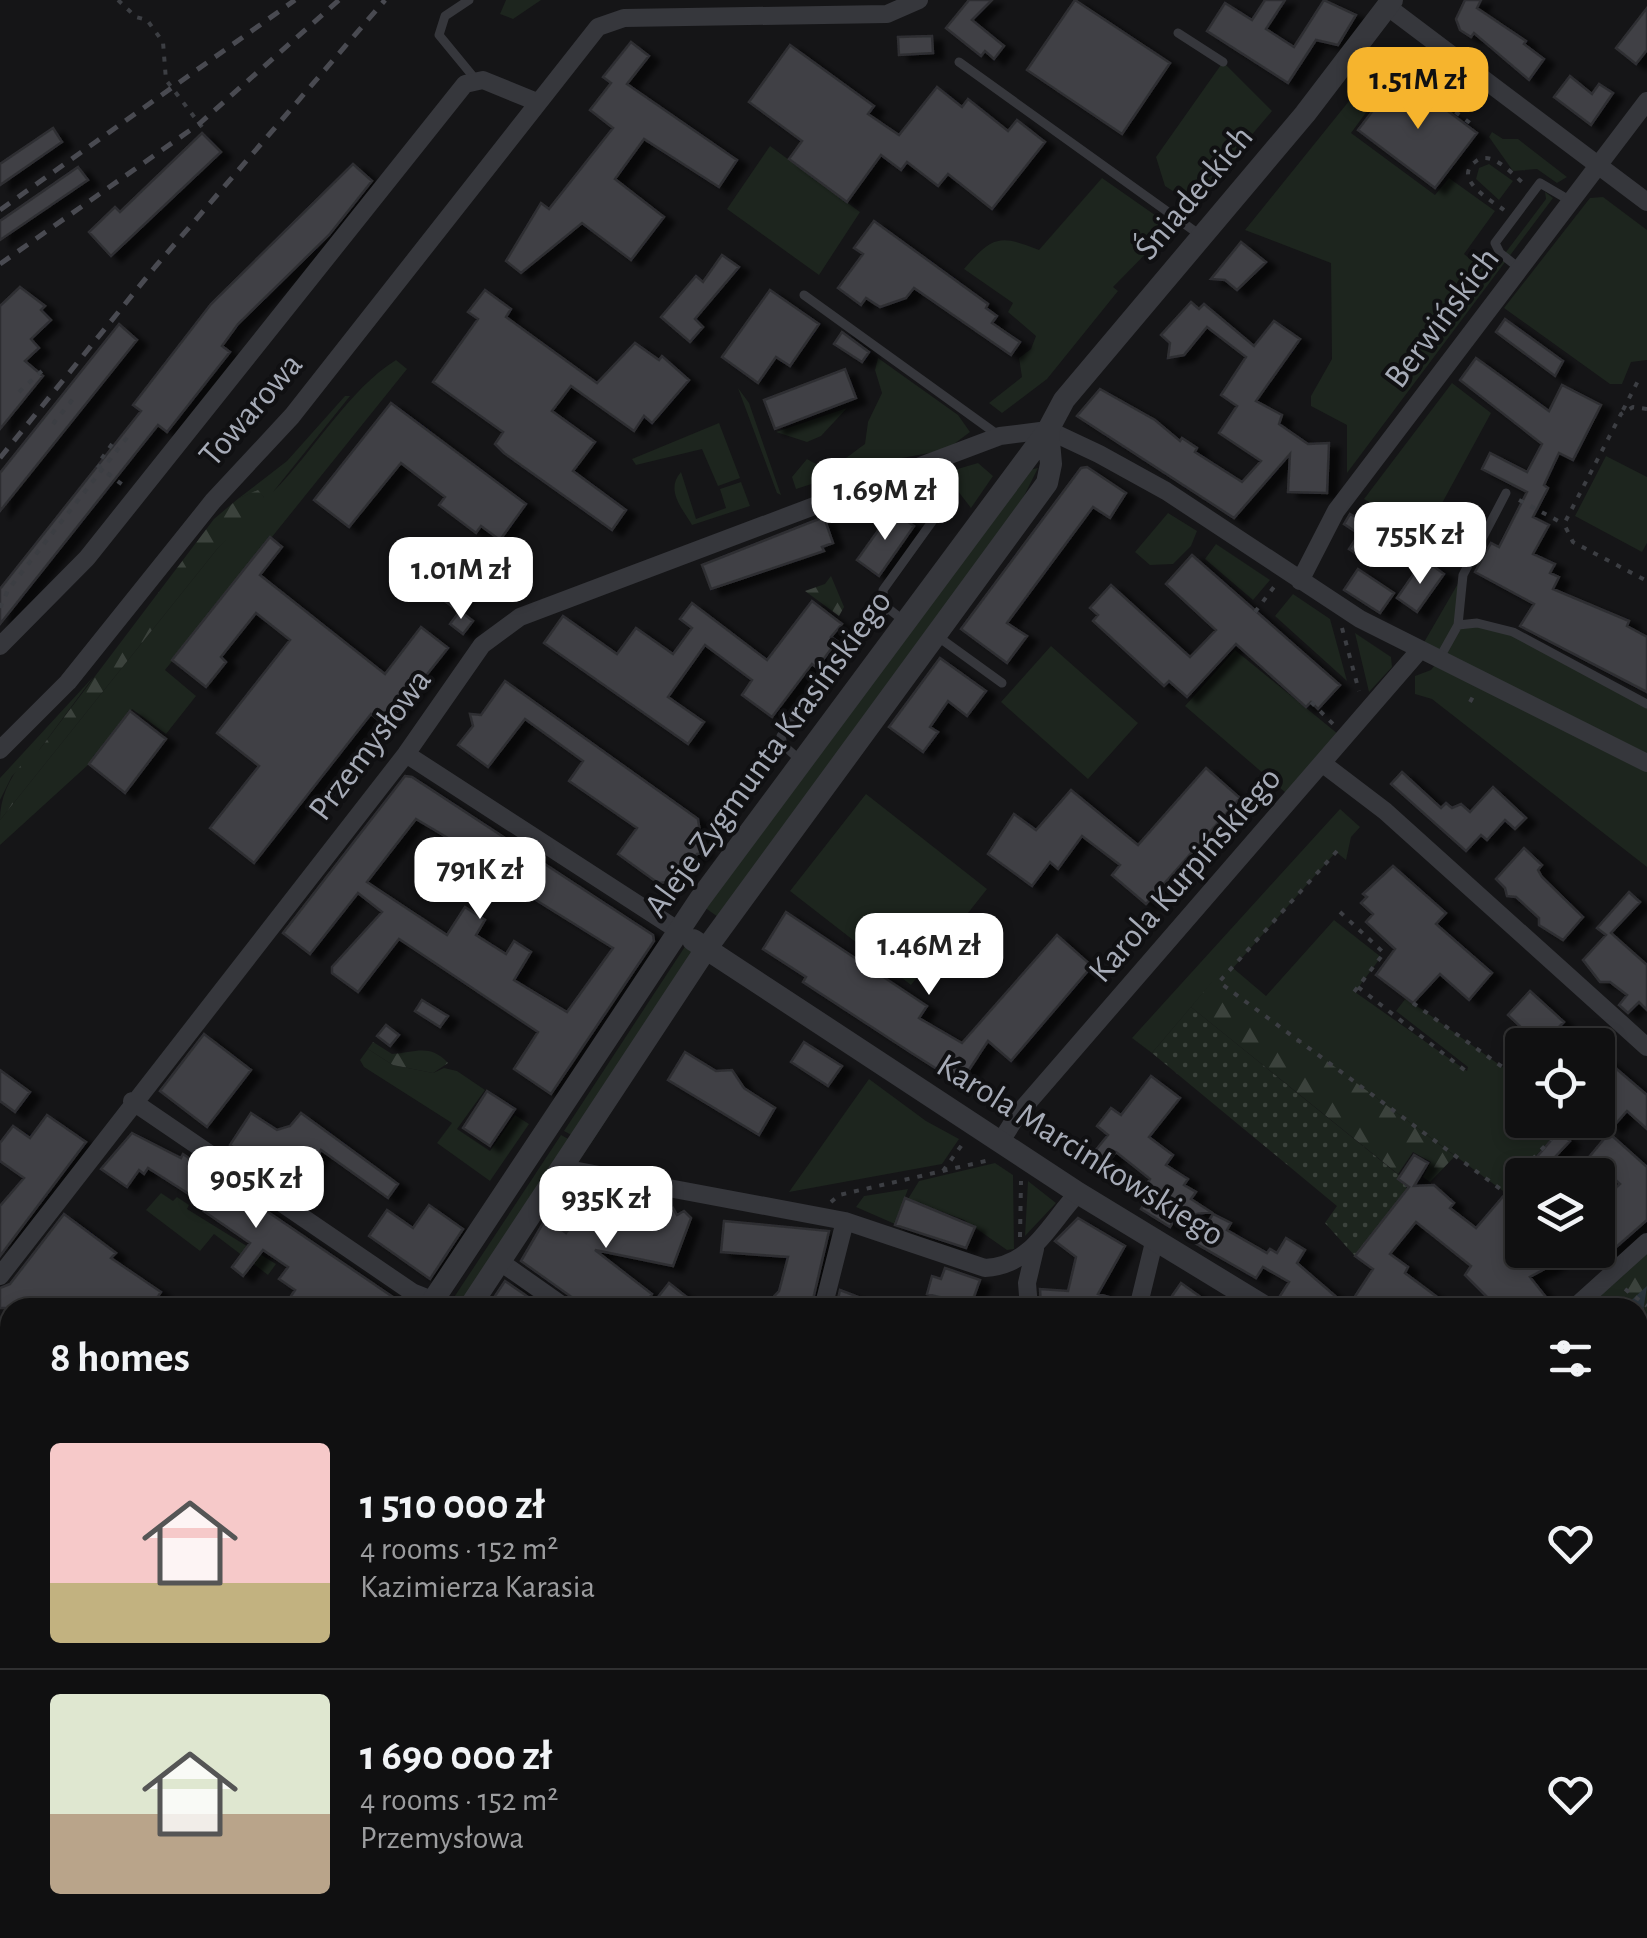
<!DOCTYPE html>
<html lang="en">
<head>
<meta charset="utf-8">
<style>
  body { margin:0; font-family:"Alegreya Sans",sans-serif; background:#19191a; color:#f1f3f6; height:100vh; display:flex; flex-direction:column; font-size:38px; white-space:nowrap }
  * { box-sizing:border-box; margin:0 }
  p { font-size:32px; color:#9c9d9f }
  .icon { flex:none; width:55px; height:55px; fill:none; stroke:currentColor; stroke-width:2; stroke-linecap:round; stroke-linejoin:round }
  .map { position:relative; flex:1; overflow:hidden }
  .drawer { position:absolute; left:0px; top:1298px; width:1648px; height:642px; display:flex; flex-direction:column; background:#101011; border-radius:30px 30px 0 0; box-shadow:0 5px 15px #0003,0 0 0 2px #303031 }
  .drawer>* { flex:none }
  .tools { position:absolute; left:1505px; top:1028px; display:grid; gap:20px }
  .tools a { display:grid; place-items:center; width:110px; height:110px; border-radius:10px; background:#101011; box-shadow:0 5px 15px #0003,0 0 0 2px #303031; font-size:50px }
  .price { position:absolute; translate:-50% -85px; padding:0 22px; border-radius:20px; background:#fff; color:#222; font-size:32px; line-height:65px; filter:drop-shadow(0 2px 5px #0008) }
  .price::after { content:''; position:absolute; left:50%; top:60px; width:30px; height:22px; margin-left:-15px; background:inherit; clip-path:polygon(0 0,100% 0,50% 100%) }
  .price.active { background:#f6b42d; color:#111 }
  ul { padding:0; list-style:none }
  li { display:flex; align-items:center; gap:30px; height:250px; padding:0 50px }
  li+li { border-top:2px solid #303031 }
  li span { display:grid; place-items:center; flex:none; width:280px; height:200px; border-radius:10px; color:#555 }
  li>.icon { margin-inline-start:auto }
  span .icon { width:120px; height:120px; fill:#fffc; stroke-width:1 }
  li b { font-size:42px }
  h2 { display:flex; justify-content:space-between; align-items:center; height:120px; padding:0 50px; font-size:42px }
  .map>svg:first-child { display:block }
  .green { fill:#1d251e }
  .forest { fill:url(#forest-firs) }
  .garden { fill:url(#garden-dots) }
  .water { fill:url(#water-waves) }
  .building { fill:#3f4044; stroke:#2f2f33; stroke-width:2.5; fill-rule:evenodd; filter:url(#shadow) }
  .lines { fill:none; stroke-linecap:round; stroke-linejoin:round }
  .path { stroke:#3c3e43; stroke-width:4; stroke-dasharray:5 8; stroke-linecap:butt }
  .service { stroke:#36373c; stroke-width:9 }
  .pedestrian { stroke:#36373c; stroke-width:14 }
  .minor { stroke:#36373c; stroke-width:18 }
  .tertiary { stroke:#36373c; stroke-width:22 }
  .rail { stroke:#494a51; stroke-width:5; stroke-dasharray:12 10; stroke-linecap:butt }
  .labels { text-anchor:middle; stroke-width:8; stroke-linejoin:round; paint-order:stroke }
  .street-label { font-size:35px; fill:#a6abb7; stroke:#101012 }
</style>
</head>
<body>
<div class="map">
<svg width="1647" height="1938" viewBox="0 0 1647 1938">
  <defs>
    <pattern id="forest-firs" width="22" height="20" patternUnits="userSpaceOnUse" patternTransform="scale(2.5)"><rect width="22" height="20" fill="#1d251e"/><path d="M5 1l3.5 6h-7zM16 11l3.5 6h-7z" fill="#3b423c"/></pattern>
    <pattern id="garden-dots" width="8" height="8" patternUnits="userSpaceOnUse" patternTransform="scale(2.5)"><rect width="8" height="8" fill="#1d251e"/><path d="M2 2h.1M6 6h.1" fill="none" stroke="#3b423c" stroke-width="1.8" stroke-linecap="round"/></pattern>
    <pattern id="water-waves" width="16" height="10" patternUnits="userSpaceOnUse" patternTransform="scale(2.5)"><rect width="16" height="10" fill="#2a333b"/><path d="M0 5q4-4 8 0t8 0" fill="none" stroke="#464e55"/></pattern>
    <filter id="shadow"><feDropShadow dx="10" dy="5.5" stdDeviation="2.5" flood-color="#0009"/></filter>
  </defs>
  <rect width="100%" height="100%" fill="#151517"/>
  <path class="green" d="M506 0H541L513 19 500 14Z
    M1391 49 1445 86 1437 97 1398 69 1351 133 1435 195 1449 178 1495 211 1464 254 1470 259 1506 252 1546 199 1545 192 1553 198 1347 473V425L1311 406V396L1332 359 1331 263 1245 230Z
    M1223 62 1272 111 1193 204 1165 186 1156 157Z
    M1492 132 1503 139H1518L1567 177 1557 183 1537 169 1513 171 1489 137Z
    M770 146 860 212 819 275 727 209Z
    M1489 164 1513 181 1499 200 1476 179 1479 168Z
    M1102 178 1172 227 1113 287 1118 291 1047 379 1002 413 989 403 1022 377 1019 358 1031 349 1036 336 1008 312 1013 303 964 269C992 236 1000 234 1039 250Z
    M1603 197 1647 230V360L1631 362 1622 384H1610L1504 308 1590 198Z
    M878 358 958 415 970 432 946 450 880 462 796 489 792 477 807 459C831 475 845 458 865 444L868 422 882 393 875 370Z
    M396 360 407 369 165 670 196 696 166 734 132 709 89 764 0 845V820L217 549 264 497 257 491 239 498 287 461 345 396H350L273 492C313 452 350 388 396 360Z
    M1452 383 1491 413 1428 529 1390 505 1386 512 1364 499Z
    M738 388 749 403 781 495 777 493Z
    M847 408 821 436 807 442 776 432Z
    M719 423 740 478 718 486 702 449 636 465 632 459Z
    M1606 456 1647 477V543L1642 552 1575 516Z
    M978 463 993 476 971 508 944 473Z
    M1038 468 1019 506 718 917 704 907 1029 470Z
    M681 472 696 519 726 508 720 489 741 482 750 506 692 525C682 508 665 490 681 472Z
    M1168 513 1197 531 1191 546 1173 564 1150 565 1135 552Z
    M1216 544 1270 580 1253 600 1205 559Z
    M1463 575 1458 625 1495 626 1647 704V867L1432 699 1415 694V676L1431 670 1438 661 1419 651Z
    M1293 594 1330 619 1347 681 1275 616Z
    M1355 633 1391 657 1392 667 1369 692Z
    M1051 646 1138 723 1088 779 1001 702Z
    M1235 650 1338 734 1286 793 1185 706Z
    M94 676 40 749 12 776 0 800V778Z
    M866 794 987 889 911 985 790 891Z
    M1340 809 1360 827 1351 837 1346 860 1336 852 1233 968 1266 996 1334 920 1381 957 1355 992 1467 1071 1468 1067 1396 1011 1406 998 1522 1081V1120H1569L1503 1191 1215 979 1152 1053 1132 1038Z
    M686 945 709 960 590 1145 564 1131Z
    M368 1049 393 1065 433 1073 444 1068 457 1071 485 1090 457 1129 490 1151 515 1115 529 1124 490 1181 437 1143 452 1123 364 1067 360 1060Z
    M869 1079 926 1121 959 1139 942 1164 789 1192Z
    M561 1135 587 1149 480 1307 447 1308Z
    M995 1163 1013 1175 1014 1249 1007 1250 964 1220 908 1199 919 1181Z
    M1028 1181 1056 1203 1025 1236Z
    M908 1189 895 1224 856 1207 864 1196Z
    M161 1193 173 1201 177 1197 189 1205 187 1209 276 1264 268 1275 214 1234 200 1251 146 1210Z
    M0 1864 10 1865V1904L0 1922Z"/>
  <path class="forest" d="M258 490 264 497 261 504 217 549 0 820C0 793 15 764 40 749L214 519 239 498Z
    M831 576 844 607 839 616 805 591 825 584Z
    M1215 978 1455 1156 1430 1182 1423 1177 1431 1162 1413 1152 1398 1174 1191 1007Z
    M373 1042 392 1054C415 1053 429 1043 448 1063L433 1073 393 1065 368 1049Z
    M1647 1242V1611L1638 1603V1308H1574Z"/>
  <path class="garden" d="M1191 1007 1411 1185 1355 1256 1325 1223 1337 1206 1152 1053Z"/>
  <path class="water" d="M1647 1286 1640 1331 1647 1350V1382L1638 1377V1308L1624 1307Z"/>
  <path class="building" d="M969 0H992L972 20 1004 46 994 59 985 51 981 56 946 28Z
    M1075 0 1170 63 1122 134 1027 70Z
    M1265 0H1285L1266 29 1294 47 1324 0 1356 15 1338 45 1316 40 1288 83 1207 31 1225 3 1252 20Z
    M1465 0H1481L1477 8 1526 41 1524 44 1544 59 1529 80 1474 33 1471 37 1460 30 1456 19Z
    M1647 8V50L1636 64 1616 48Z
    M932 36 933 53 899 55 898 37Z
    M631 42 649 56 627 84 737 160 719 187 644 139 615 179 664 217 631 260 582 223 521 273 506 261 541 203 549 209 613 128 590 110 611 83 603 77Z
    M790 45 874 106 868 114 899 135 937 87 962 107 968 99 1008 131 1017 120 1045 142 992 209 948 174 938 186 907 162 901 170 881 155 847 202 789 159 802 141 749 102Z
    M1400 75 1477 133 1435 188 1358 130Z
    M1570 76 1592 94 1599 84 1613 93 1591 125 1554 97Z
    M53 128 62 142 0 185V164Z
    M202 133 221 152 111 256 89 232 115 207 120 212Z
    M353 164 372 181 329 235 238 324 222 346 230 352 167 432 158 425 0 624V589L141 411 133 405 211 304Z
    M78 167 88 180 0 240V221Z
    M874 221 988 304 986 308 997 316 992 323 1020 342 1011 355 914 288 906 298 880 307 866 298 861 305 838 288 863 254 854 248Z
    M1241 242 1266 262 1237 290 1225 280 1211 279Z
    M722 255 739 267 695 319 703 327 690 342 661 317 696 276 703 282Z
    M20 287 45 306 41 310 51 320 31 339 39 348 25 361 43 376 0 429V306Z
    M485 290 511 309 506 317 597 383 635 343 659 360 662 356 689 380 652 423 644 416 634 431 571 386 552 411 595 442 573 471 626 510 612 530 504 453 495 444 503 432 433 382 478 319 468 312Z
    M770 290 819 324 790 366 776 357 758 383 722 357Z
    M1191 302 1199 309 1204 304 1254 346 1274 321 1300 339 1256 401 1282 415 1279 424 1308 444 1329 443 1327 493 1288 492 1290 454 1234 518 1077 416 1100 389 1155 420 1180 441 1182 438 1197 448 1195 452 1242 482 1261 461 1219 433 1237 406 1221 395 1246 357 1207 327 1184 355 1168 358 1170 343 1161 335Z
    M1505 319 1563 361 1555 376 1496 332Z
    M119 324 137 340 0 511V473Z
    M842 332 869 352 862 362 834 344Z
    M1476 358 1549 411 1562 385 1601 405 1573 460 1559 453 1544 485 1548 488 1533 517 1549 525 1533 554 1555 564 1550 573 1559 577 1553 589 1629 621 1627 626 1647 637V692L1520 626 1534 604 1475 572 1491 543 1499 547 1527 492 1482 469 1490 453 1527 472 1542 444 1460 380Z
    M845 369 856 398 775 429 764 400Z
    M391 403 526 504 500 540 481 526 476 533 439 505 445 497 401 463 349 527 314 500Z
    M1087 467 1126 493 1110 518 1093 507 1007 623 1027 636 1007 663 961 629 1081 468Z
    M892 511 914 526 879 576 857 560Z
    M1350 514 1386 535 1381 532 1388 520 1401 527 1381 548 1374 544 1365 559 1349 549 1359 534 1344 524Z
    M824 517 833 543 822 547 824 551 711 589 702 565Z
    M270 537 282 547 260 575 385 674 421 627 448 648 386 726 371 714 254 863 210 828 259 766 217 733 290 640 256 613 221 657 226 662 206 687 172 660Z
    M459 549 480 565 472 574 477 578 454 608 418 580 439 553 451 560Z
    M1192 555 1340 685 1318 709 1311 702 1306 707 1236 644 1187 697 1169 681 1164 686 1093 621 1098 615 1090 608 1111 585 1190 657 1216 630 1166 584Z
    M1429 563 1444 574 1417 612 1397 598 1415 572 1420 576Z
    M1358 569 1394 593 1380 613 1344 590Z
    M812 601 842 624 831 637 837 641 817 668 812 664 772 717 742 695 752 680 705 645 668 697 704 722 688 744 544 643 563 616 617 654 636 628 673 654 692 628 680 619 692 603 767 660Z
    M460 611 473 621 463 634 450 624Z
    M940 658 986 691 967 716 948 701 930 727 938 732 923 752 889 727Z
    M505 681 698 819 703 853 697 854 678 881 658 883 618 854 637 828 569 781 583 761 525 719 488 767 458 745 473 726 470 714 481 715Z
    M130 711 166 739 125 793 89 764Z
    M1206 768 1240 798 1146 904 1112 875 1120 865 1082 836 1058 869 1050 862 1032 886 988 854 1014 814 1036 830 1071 790 1138 845Z
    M1402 772 1441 808 1446 803 1452 808 1461 804 1470 812 1493 787 1526 818 1515 829 1505 820 1487 840 1481 835 1466 851 1391 784Z
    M405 776 412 777 653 935 654 941 551 1094 514 1069 538 1032 399 939 358 992 332 973V967L382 912 358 893 310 954 283 933ZM416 819 515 878 512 882 523 892 613 948 567 1012 514 980 531 952 514 941 506 954 476 935 485 920 465 907 447 935 367 882Z
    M1524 848 1542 865 1538 870 1542 877 1583 917 1563 940 1539 925V918L1516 897 1507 896 1505 888 1496 879Z
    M1393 866 1446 913 1436 924 1492 973 1469 1000 1440 974 1413 1003 1376 975 1395 949 1366 922 1373 914 1361 903 1367 897 1363 894Z
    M1629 892 1640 902 1611 933 1647 965V1010L1639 1002 1628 1013 1619 1005 1627 995 1610 982H1600L1583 960 1606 935 1597 928Z
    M786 912 927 1006 919 1018 962 1043 1057 935 1092 966 1011 1061 988 1041 963 1079 951 1072 948 1076 910 1052 803 982 806 977 763 949Z
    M1530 991 1564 1022 1554 1032 1569 1045H1518L1528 1034 1508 1015Z
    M422 1000 448 1016 440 1027 415 1011Z
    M386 1025 399 1035 390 1046 377 1036Z
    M204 1034 251 1070 207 1127 160 1091Z
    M804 1042 842 1066 828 1086 791 1062Z
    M685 1052 716 1071 732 1070 744 1088 775 1108 759 1135 668 1080Z
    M1598 1053 1647 1095V1129L1627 1111 1612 1128 1598 1115Z
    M0 1070 30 1092 15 1112 0 1101Z
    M1151 1076 1180 1098 1149 1137 1173 1155 1166 1165 1188 1179 1184 1185 1196 1192 1191 1199 1211 1212 1176 1217 1170 1227 1141 1209 1149 1196 1142 1192 1150 1179 1116 1152 1100 1173 1086 1162 1108 1135 1097 1126 1111 1108 1121 1115Z
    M487 1091 515 1109 490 1146 463 1128Z
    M251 1113 277 1130 290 1126 301 1113 398 1184 388 1198 321 1150 304 1186 296 1190 230 1145Z
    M47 1115 86 1142 0 1256V1206L24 1178 0 1161V1143L13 1126 30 1138Z
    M1559 1131 1570 1141 1538 1175H1522V1250H1557L1554 1264 1530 1277 1550 1302 1543 1308H1498L1465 1275 1471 1266 1416 1222 1390 1254 1408 1267 1405 1273 1452 1308H1297L1280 1296 1289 1282 1263 1267 1256 1278 1195 1243 1213 1214 1231 1223 1227 1230 1267 1253 1270 1249 1277 1253 1286 1238 1305 1250 1297 1263 1348 1307 1373 1269 1355 1256 1409 1187 1398 1179 1414 1155 1428 1163 1414 1186 1434 1185 1454 1203 1450 1208 1476 1228Z
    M132 1133 181 1158 183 1154 409 1308H283L295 1290 279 1279 288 1267 263 1250 243 1276 232 1267 250 1243 192 1203 195 1198 148 1168 144 1174 139 1170 127 1187 101 1169Z
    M1609 1133 1647 1167V1220L1598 1263V1204L1620 1184 1590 1156Z
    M596 1192 636 1201 643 1210 660 1209 665 1215 673 1208 677 1215 684 1211 691 1218 673 1266 595 1250 652 1294 643 1308H578L573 1298 521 1261 546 1218 566 1233Z
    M905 1198 975 1227 966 1248 895 1225Z
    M429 1205 463 1229 430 1279 369 1236 387 1210 413 1228Z
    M64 1214 116 1253 111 1258 161 1292 150 1308H0V1288L10 1284Z
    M1078 1218 1125 1246 1098 1294 1127 1302 1126 1308H1041L1040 1289 1068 1291 1076 1257 1055 1241Z
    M724 1221 829 1231 811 1308H763L779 1291 788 1257 721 1252Z
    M945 1268 980 1280 971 1305 927 1294 932 1276 941 1279Z
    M505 1281 544 1308H487Z
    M669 1283 688 1298 681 1308H671L658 1297Z
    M1181 1283 1216 1308H1189L1172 1296Z
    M840 1290 882 1306V1308H836Z"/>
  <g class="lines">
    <path class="path" d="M118 0 136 17 147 20 163 42 166 80 202 127
      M1447 93 1452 86
      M1445 104 1470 123
      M1504 210C1492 201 1452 179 1475 162 1480 158 1485 157 1491 159 1503 163 1515 176 1524 184
      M19 392 45 368
      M1647 409 1633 407 1621 414 1564 524 1573 542 1647 581
      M1623 410 1639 379
      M53 424 77 394
      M112 444 97 465 124 486
      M1519 500 1564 524
      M0 608 8 590 129 435
      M1255 612 1277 583
      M1342 628 1359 691
      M1311 702 1334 725
      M1470 702 1475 693
      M1195 850 1210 864
      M1337 851 1219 982 1503 1191 1569 1120
      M1340 912 1384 953 1354 992
      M1358 987 1467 1072
      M1413 1003 1522 1081
      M943 1171 964 1142
      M831 1202 839 1195 990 1160
      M1020 1237 1021 1181
      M1625 1289 1647 1306
      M1638 1406 1647 1405
      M1638 1510 1647 1504
      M0 1891 10 1880
      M272 1930 283 1938
      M44 1938 51 1930
      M232 1938 238 1930
      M698 1938 708 1930
      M1406 1938 1411 1930
      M1462 1938 1468 1930"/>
    <path class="service" d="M469 0 445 16 439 35 476 80
      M1178 33 1223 62
      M959 62 1200 235
      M1519 268 1500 253 1495 243 1540 183 1569 200
      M804 295 998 435
      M881 480 887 497 894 503 939 490 949 498 883 590 884 605 904 621
      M1458 625 1463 575 1506 493
      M937 636 1002 683
      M1439 659 1458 625 1477 623 1513 632 1647 704
      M800 760 783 745 781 736 858 628 888 609
      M0 1864 10 1865"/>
    <path class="pedestrian" d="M641 1930 649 1938
      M967 1930 998 1938
      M1178 1930 1186 1938
      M792 1938 802 1930
      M1046 1938 1055 1930
      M1247 1938 1255 1930"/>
    <path class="minor" d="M1388 7 1647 202
      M1300 581 1336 511 1647 101
      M0 646 87 558 465 84 483 80 537 102
      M0 750 68 682 213 501 292 416 598 27 624 18 887 14 919 0
      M406 754 679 931
      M1322 763 1385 811 1647 1047
      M132 1101 412 1292 432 1300
      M1001 1141 1018 1114 1419 651
      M562 1168 845 1221 985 1268C1033 1265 1048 1225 1078 1193
      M499 1261 566 1308
      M0 1276 406 754 482 645 520 617 1000 436 1048 430 1099 454 1166 491 1360 619 1647 763
      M823 1308 845 1221
      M1029 1308 1027 1283 1035 1249
      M1138 1308 1155 1238
      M1574 1308 1647 1242
      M0 1451 10 1459
      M1638 1557 1647 1556
      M0 1698 10 1706
      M299 1930 310 1938
      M201 1938 207 1930
      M328 1938 334 1930
      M1437 1938 1443 1930"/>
    <path class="tertiary" d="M693 940 1078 1193 1267 1308
      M428 1308 700 899 1048 430 1064 400 1305 114 1392 0
      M469 1308 706 949 1047 483 1051 464 1048 430
      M1638 1921 1647 1924
      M13 1938 20 1930"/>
    <path class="rail" d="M0 210 295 0
      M0 264 199 124 339 0
      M0 458 155 267 385 0"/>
  </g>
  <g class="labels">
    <g class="street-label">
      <text transform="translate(1193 192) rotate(-50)" y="12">Śniadeckich</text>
      <text transform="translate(1441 317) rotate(-53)" y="12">Berwińskich</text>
      <text transform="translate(250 409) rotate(-49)" y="12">Towarowa</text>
      <text transform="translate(369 744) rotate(-53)" y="12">Przemysłowa</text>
      <text transform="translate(767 753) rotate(-54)" y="12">Aleje Zygmunta Krasińskiego</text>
      <text transform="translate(1184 874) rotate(-49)" y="12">Karola Kurpińskiego</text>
      <text transform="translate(1081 1149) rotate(32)" y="12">Karola Marcinkowskiego</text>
    </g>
  </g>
</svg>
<div class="tools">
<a><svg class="icon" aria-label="locate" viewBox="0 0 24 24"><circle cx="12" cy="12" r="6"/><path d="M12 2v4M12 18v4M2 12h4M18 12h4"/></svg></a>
<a><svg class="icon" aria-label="layers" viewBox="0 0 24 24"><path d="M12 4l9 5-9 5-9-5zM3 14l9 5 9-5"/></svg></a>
</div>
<b class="price active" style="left:1418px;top:132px">1.51M zł</b>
<b class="price" style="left:885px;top:543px">1.69M zł</b>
<b class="price" style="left:1420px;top:587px">755K zł</b>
<b class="price" style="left:461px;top:622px">1.01M zł</b>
<b class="price" style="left:480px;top:922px">791K zł</b>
<b class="price" style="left:929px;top:998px">1.46M zł</b>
<b class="price" style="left:256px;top:1231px">905K zł</b>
<b class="price" style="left:606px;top:1251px">935K zł</b>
<section class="drawer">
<h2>8 homes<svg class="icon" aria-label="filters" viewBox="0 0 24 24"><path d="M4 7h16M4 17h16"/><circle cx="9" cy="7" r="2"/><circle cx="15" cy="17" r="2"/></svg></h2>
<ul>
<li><span style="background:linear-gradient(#f6c9c9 70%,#c2b280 0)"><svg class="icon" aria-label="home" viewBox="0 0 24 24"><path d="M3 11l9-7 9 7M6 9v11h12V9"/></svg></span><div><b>1 510 000 zł</b><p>4 rooms · 152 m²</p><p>Kazimierza Karasia</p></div><svg class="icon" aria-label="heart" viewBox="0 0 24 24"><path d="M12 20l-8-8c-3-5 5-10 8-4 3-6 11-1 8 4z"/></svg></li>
<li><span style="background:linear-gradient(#dfe7d0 60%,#b9a48a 0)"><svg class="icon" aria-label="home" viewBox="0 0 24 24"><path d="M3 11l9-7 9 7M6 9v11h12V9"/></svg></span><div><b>1 690 000 zł</b><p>4 rooms · 152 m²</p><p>Przemysłowa</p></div><svg class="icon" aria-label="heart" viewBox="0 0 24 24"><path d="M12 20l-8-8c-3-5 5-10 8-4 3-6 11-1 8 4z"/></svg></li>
</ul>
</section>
</div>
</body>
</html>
